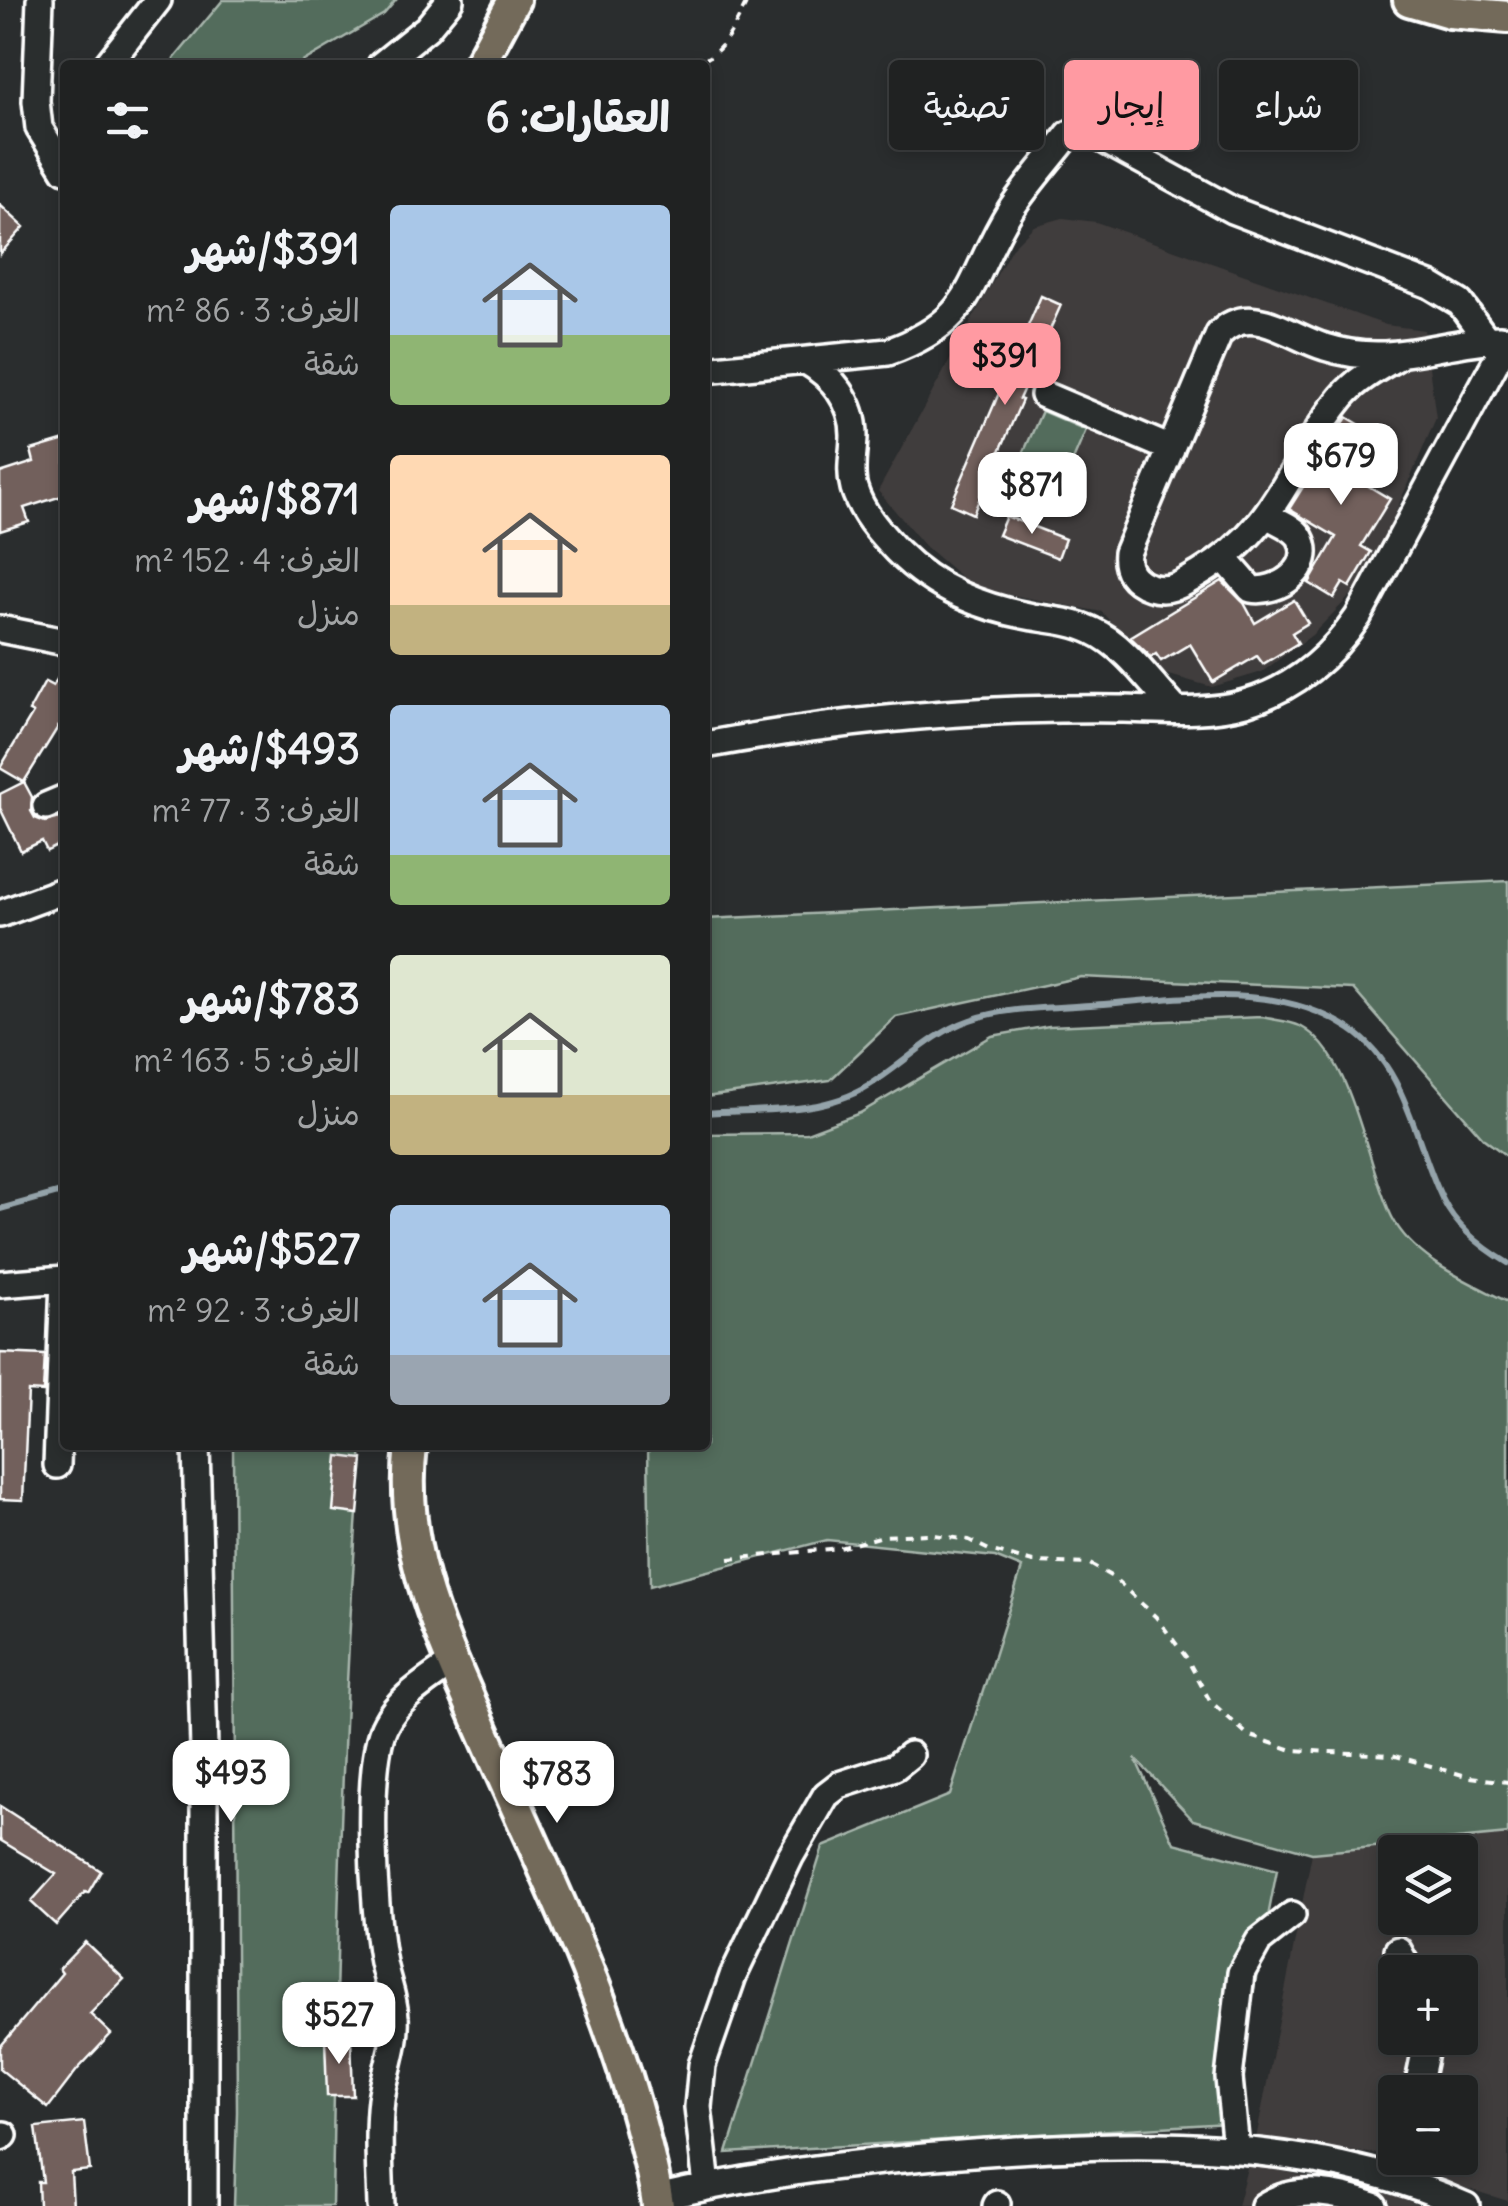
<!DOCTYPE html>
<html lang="ar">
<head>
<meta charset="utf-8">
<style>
  body { margin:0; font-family:Delius,"Playpen Sans Arabic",sans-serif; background:#282a2a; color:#f1f3f6; direction:rtl; height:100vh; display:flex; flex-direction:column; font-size:38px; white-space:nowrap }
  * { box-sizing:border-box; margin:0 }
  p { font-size:32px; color:#a2a4a5 }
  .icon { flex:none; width:55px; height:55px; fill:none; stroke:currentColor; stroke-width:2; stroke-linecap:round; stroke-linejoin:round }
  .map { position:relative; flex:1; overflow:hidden; direction:ltr }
  .side { position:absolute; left:60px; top:60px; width:650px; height:1390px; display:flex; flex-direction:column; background:#202222; border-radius:10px; box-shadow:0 5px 15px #0003,0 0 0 2px #3d3f40; direction:rtl }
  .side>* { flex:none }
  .hud { position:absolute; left:740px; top:60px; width:618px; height:90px; direction:rtl; display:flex; gap:20px }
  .tools { position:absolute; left:1378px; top:1835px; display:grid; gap:20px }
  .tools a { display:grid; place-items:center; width:100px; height:100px; border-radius:10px; background:#202222; box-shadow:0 5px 15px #0003,0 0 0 2px #3d3f40; font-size:50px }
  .price { position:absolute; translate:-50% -85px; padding:0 22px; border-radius:20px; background:#fff; color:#222; font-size:32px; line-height:65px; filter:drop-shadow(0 2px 5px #0008) }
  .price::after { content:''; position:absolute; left:50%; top:60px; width:30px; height:22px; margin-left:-15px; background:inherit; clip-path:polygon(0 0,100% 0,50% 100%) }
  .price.on { background:#ff9aa2; color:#111 }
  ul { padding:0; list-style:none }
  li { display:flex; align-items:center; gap:30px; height:250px; padding:0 40px }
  li span { display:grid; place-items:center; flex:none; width:280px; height:200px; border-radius:10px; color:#555 }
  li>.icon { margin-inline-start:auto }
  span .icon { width:120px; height:120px; fill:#fffc; stroke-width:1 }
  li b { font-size:42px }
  h2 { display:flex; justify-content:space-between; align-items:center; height:120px; padding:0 40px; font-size:42px }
  .chip { padding:0 35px; border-radius:10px; background:#202222; box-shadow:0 5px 15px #0003,0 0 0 2px #3d3f40; font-size:35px; line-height:90px }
  .chip.on { background:#ff9aa2; color:#111 }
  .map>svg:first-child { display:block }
  .built { fill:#403c3c; fill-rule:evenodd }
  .green { fill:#526c5b; stroke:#a8b6ad; stroke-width:2.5 }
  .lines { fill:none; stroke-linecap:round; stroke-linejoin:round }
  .stream { stroke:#94a3aa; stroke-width:6 }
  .building { fill:#72605c; stroke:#fff; stroke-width:2.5 }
  .minor-casing { stroke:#fff; stroke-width:32 }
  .major-casing { stroke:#fff; stroke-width:38 }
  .path { stroke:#fff; stroke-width:4; stroke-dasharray:8 8; stroke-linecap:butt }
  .minor { stroke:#2a2d2e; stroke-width:25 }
  .major { stroke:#736b5a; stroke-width:30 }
</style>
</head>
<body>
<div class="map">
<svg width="1508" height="2206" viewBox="0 0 1508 2206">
  <rect width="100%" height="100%" fill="#2a2d2e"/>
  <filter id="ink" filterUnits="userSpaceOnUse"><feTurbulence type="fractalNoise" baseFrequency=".01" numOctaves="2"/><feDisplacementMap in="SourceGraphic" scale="20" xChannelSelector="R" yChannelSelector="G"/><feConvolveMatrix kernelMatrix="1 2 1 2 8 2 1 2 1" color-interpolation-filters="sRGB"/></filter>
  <g filter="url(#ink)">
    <path class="built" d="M1063 218 1096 222 1386 325 1424 330 1436 418 1375 560 1354 592 1312 635 1262 672 1212 687 1151 670 1102 612 974 588 926 547 878 491 1011 249 1034 226Z
      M1508 1834V2201L1459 2186 1398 2158H1460V2092H1395V2156L1256 2139 1312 1853ZM1395 1852H1460V1918H1395ZM1395 1972H1460V2038H1395Z
      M1248 2164 1398 2196 1420 2206H1237Z"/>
    <path class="green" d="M223 0H396L384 14 297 65H169Z
      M1042 411 1086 430 1055 502 1010 483Z
      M1508 881V1157L1484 1139 1353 989 1081 977 896 1017 830 1080 705 1097V919Z
      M1262 1017C1274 1020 1290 1021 1300 1026 1354 1054 1366 1166 1392 1217 1414 1260 1467 1281 1508 1302V1834L1312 1853 1193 1820 1135 1758 1174 1843 1277 1870 1228 2123 727 2153 823 1847 950 1795 1022 1568 995 1557 827 1540 650 1586 648 1445H705V1134L807 1133 860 1113 992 1036 1049 1026Z
      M233 1445H362C342 1698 336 1952 332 2206H234L237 2112Z"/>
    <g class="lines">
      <path class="stream" d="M705 1113C759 1109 821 1115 868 1086 903 1065 930 1034 970 1020 1006 1007 1052 1008 1090 1005 1176 1000 1273 978 1350 1029 1407 1067 1415 1143 1443 1200 1456 1227 1483 1248 1508 1263
        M0 1209 65 1191"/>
    </g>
    <path class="building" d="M0 205 24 227 0 254Z
      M1041 296 1061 305 1019 399 1022 400 973 514 951 504Z
      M1347 417 1370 431 1361 445 1368 449 1352 476 1390 499 1361 546 1371 552 1350 587 1343 583 1334 598 1309 583 1336 537 1289 509Z
      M65 440V495L24 508 29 522 0 531V473L34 462 31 450Z
      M1006 516 1065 539 1058 558 998 535Z
      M1222 581 1244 603 1255 623 1294 600 1308 623 1292 633 1298 643 1263 664 1257 656 1213 682 1190 644 1161 661 1156 654 1151 657 1130 637Z
      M65 666V731L58 727 24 782 0 768 33 713 29 711 45 682 53 686Z
      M24 782 32 797 31 811 35 818 45 822 60 818 65 827V842L47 851 42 841 21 851 0 808V794Z
      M0 1353 45 1355 43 1392 28 1391 23 1500 0 1499Z
      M338 1456 363 1459 358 1514 333 1511Z
      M0 1806 101 1871 88 1893 85 1892 56 1925 31 1902 56 1874 0 1840Z
      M85 1942 124 1979 90 2014 111 2034 77 2070 48 2108 0 2069V2047L62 1973 59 1969Z
      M351 2037 353 2096H327L325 2038Z
      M84 2122 90 2170 71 2172 73 2206H39L38 2182H43L36 2127Z"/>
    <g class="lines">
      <g class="minor-casing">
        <path id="minor" d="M40 0 36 101 39 128 65 170
          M107 65 158 0
          M381 65 427 28 450 0
          M1397 357C1378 368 1357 379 1342 397 1288 463 1281 526 1199 574 1183 584 1169 593 1150 587 1133 581 1125 570 1127 553L1219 334C1250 301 1290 337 1325 347 1390 368 1437 342 1500 339
          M806 361C832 376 854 402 854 435 854 453 849 470 854 488 861 512 880 533 897 551 936 590 980 607 1033 617 1053 620 1075 622 1093 631 1126 646 1151 684 1176 710
          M705 370 888 352C978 320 967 279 1011 209 1028 183 1050 159 1069 134L1082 128 1232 210 1430 285 1460 303 1487 340
          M1044 395 1171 449
          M1225 559 1251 589C1277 594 1317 568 1300 537 1294 527 1276 521 1267 515
          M0 629 65 642
          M705 745C808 726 912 714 1017 710 1052 709 1088 708 1124 709 1164 710 1206 714 1245 703 1294 689 1330 658 1358 617L1508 339
          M46 806 65 798
          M0 914 65 890
          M0 1284 65 1279
          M196 1445 204 1748V2206
          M57 1465 64 1279
          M1398 1950 1410 1972
          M1417 2092 1428 2038
          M0 2137 4 2135
          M1236 2149 1229 2078 1241 1973 1259 1941 1292 1915
          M707 2186 698 2107 702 2065 733 1976 790 1857 826 1795 839 1785 895 1767 910 1755
          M657 2198C761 2173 867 2161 973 2153 1138 2141 1312 2136 1466 2206
          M381 2206C380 2171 377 2134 381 2099 385 2072 397 2044 395 2017 394 1996 385 1977 382 1957 374 1911 364 1761 386 1723 400 1696 430 1680 453 1662
          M996 2206 997 2204
          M1264 2206C1298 2184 1338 2193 1374 2206"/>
      </g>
      <g class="major-casing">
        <path id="major" d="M1409 0 1450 12 1508 17
          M479 65 514 0
          M411 1445C398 1553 443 1639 485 1736 541 1864 604 1989 640 2124 647 2151 655 2179 658 2206"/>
      </g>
      <path class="path" d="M688 65C723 59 733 28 748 0
        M729 1559 840 1548 883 1536 928 1534 969 1540 989 1550 1033 1562 1090 1564 1114 1578 1156 1617 1186 1657 1210 1701 1248 1735 1292 1750 1392 1755 1470 1777 1508 1782"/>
      <use href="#minor" class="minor"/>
      <use href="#major" class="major"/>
    </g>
  </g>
</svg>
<div class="tools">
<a><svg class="icon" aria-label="layers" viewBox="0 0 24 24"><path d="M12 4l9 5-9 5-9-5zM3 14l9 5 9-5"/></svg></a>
<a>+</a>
<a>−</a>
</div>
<b class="price on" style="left:1005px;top:408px">$391</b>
<b class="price" style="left:1341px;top:508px">$679</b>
<b class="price" style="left:1032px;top:537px">$871</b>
<b class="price" style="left:231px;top:1825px">$493</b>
<b class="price" style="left:557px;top:1826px">$783</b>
<b class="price" style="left:339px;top:2067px">$527</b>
<div class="hud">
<a class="chip">شراء</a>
<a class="chip on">إيجار</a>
<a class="chip">تصفية</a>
</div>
<section class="side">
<h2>العقارات: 6<svg class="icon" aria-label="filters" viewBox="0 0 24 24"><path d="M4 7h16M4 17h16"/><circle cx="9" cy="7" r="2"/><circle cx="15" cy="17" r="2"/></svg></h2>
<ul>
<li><span style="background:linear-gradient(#a9c7e8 65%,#8fb573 0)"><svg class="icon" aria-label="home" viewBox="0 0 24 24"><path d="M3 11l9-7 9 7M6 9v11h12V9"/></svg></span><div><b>$391/شهر</b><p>الغرف: 3 · 86 m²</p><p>شقة</p></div></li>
<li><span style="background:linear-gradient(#ffd9b3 75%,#c2b280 0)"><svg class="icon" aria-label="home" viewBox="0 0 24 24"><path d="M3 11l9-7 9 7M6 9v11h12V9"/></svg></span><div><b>$871/شهر</b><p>الغرف: 4 · 152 m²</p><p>منزل</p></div></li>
<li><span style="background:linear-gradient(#a9c7e8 75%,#8fb573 0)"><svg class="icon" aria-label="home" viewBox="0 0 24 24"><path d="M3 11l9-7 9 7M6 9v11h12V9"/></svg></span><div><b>$493/شهر</b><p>الغرف: 3 · 77 m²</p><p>شقة</p></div></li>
<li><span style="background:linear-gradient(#dfe7d0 70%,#c2b280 0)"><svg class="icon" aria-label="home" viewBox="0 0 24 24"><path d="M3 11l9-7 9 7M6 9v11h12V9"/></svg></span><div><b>$783/شهر</b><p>الغرف: 5 · 163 m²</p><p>منزل</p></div></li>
<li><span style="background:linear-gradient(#a9c7e8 75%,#9aa5b1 0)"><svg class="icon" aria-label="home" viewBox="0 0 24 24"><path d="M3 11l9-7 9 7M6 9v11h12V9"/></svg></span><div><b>$527/شهر</b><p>الغرف: 3 · 92 m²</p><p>شقة</p></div></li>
</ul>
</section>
</div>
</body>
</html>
